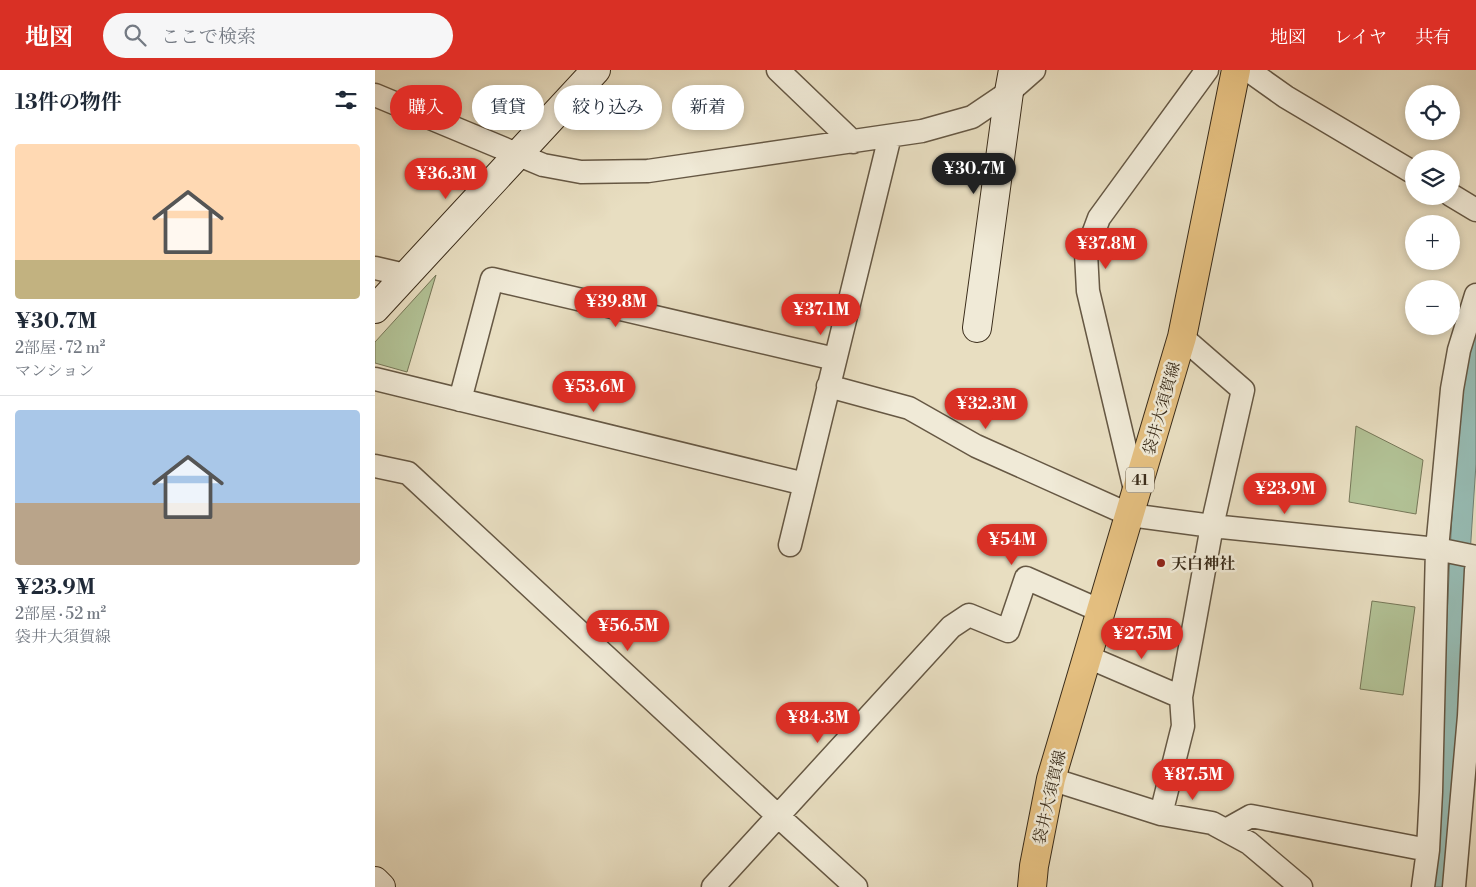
<!DOCTYPE html>
<html lang="ja">
<head>
<meta charset="utf-8">
<style>
  body { margin:0; font-family:"Libre Bodoni","Noto Serif JP",serif; background:#f6f6f7; color:#1f2937; height:100vh; display:flex; flex-direction:column; font-size:19px; white-space:nowrap }
  * { box-sizing:border-box; margin:0 }
  p { font-size:16px; color:#747a83 }
  .icon { flex:none; width:28px; height:28px; fill:none; stroke:currentColor; stroke-width:2; stroke-linecap:round; stroke-linejoin:round }
  .map { position:relative; flex:1; overflow:hidden }
  .panel { display:flex; flex-direction:column; background:#fff; width:375px }
  .panel>* { flex:none }
  .top-card { position:absolute; left:15px; top:15px; width:475px; height:45px; display:flex; gap:10px }
  .controls { position:absolute; left:1030px; top:15px; display:grid; gap:10px }
  .controls a { display:grid; place-items:center; width:55px; height:55px; border-radius:50%; background:#fff; box-shadow:0 2px 8px #0003; font-size:25px }
  .price { position:absolute; translate:-50% -42px; padding:0 11px; border-radius:18px; background:#d93025; color:#fff; font-size:16px; line-height:32px; filter:drop-shadow(0 1px 2px #0008) }
  .price::after { content:''; position:absolute; left:50%; top:30px; width:15px; height:11px; margin-left:-8px; background:inherit; clip-path:polygon(0 0,100% 0,50% 100%) }
  .price.current { background:#222; color:#fff }
  ul { padding:0; list-style:none }
  li { display:grid; align-content:center; gap:10px; height:265px; padding:0 15px }
  li+li { border-top:1px solid #e0e1e3 }
  li span { display:grid; place-items:center; height:155px; border-radius:5px; color:#555 }
  li>.icon { margin-inline-start:auto }
  span .icon { width:90px; height:90px; fill:#fffc; stroke-width:1 }
  li b { font-size:21px }
  h2 { display:flex; justify-content:space-between; align-items:center; height:60px; padding:0 15px; font-size:21px }
  .tag { padding:0 18px; border-radius:22px; background:#fff; box-shadow:0 2px 8px #0003; font-size:18px; line-height:45px }
  .tag.current { background:#d93025; color:#fff }
  header { display:flex; align-items:center; gap:30px; box-sizing:border-box; height:70px; padding:0 25px; background:#d93025; color:#fff }
  header strong { font-size:24px }
  nav { display:flex; gap:28px; margin-inline-start:auto; font-size:18px }
  .search { width:350px; height:45px; background:#f6f6f7; display:flex; align-items:center; gap:12px; box-sizing:border-box; padding:0 18px; border-radius:28px; color:#747a83; font-size:19px }
  main { display:flex; flex:1; min-height:0 }
  .map>svg:first-child { display:block }
  .green { fill:#b2c296; stroke:#767758 }
  .water { fill:#97bcb4; stroke:#728276 }
  .lines { fill:none; stroke-linecap:round; stroke-linejoin:round }
  .street-casing { stroke:#665844; stroke-width:25 }
  .secondary-casing { stroke:#3a2c1a; stroke-width:30 }
  .primary-casing { stroke:#3a2c1a; stroke-width:30 }
  .street { stroke:#f0ead7; stroke-width:22 }
  .secondary { stroke:#f0ead7; stroke-width:28 }
  .primary { stroke:#e4bf80; stroke-width:28 }
  .poi-dot { fill:#8f2418; stroke:#f0ead7; stroke-width:2 }
  .labels { text-anchor:middle; stroke-width:5; stroke-linejoin:round; paint-order:stroke }
  .shield { fill:#f0ead7; stroke:#716553; stroke-width:1 }
  .shield-label { font-size:15px; font-weight:bold; fill:#3a2c1a }
  .street-label { font-size:16px; fill:#3a2c1a; stroke:#f0ead7 }
  .poi-label { font-size:16px; font-weight:bold; fill:#3a2c1a; stroke:#f0ead7; text-anchor:start }
</style>
</head>
<body>
<header>
<strong>地図</strong>
<div class="search"><svg class="icon" aria-label="search" viewBox="0 0 24 24"><circle cx="10" cy="10" r="6"/><path d="M15 15l6 6"/></svg>ここで検索</div>
<nav><a>地図</a><a>レイヤ</a><a>共有</a></nav>
</header>
<main>
<section class="panel">
<h2>13件の物件<svg class="icon" aria-label="filters" viewBox="0 0 24 24"><path d="M4 7h16M4 17h16"/><circle cx="9" cy="7" r="2"/><circle cx="15" cy="17" r="2"/></svg></h2>
<ul>
<li><span style="background:linear-gradient(#ffd9b3 75%,#c2b280 0)"><svg class="icon" aria-label="home" viewBox="0 0 24 24"><path d="M3 11l9-7 9 7M6 9v11h12V9"/></svg></span><div><b>¥30.7M</b><p>2部屋 · 72 m²</p><p>マンション</p></div></li>
<li><span style="background:linear-gradient(#a9c7e8 60%,#b9a48a 0)"><svg class="icon" aria-label="home" viewBox="0 0 24 24"><path d="M3 11l9-7 9 7M6 9v11h12V9"/></svg></span><div><b>¥23.9M</b><p>2部屋 · 52 m²</p><p>袋井大須賀線</p></div></li>
</ul>
</section>
<div class="map">
<svg width="1101" height="817" viewBox="0 0 1101 817">
  <rect width="100%" height="100%" fill="#e8dec1"/>
  <filter id="stains"><feTurbulence type="fractalNoise" baseFrequency=".004" numOctaves="4"/><feColorMatrix values="0 0 0 0 .2 0 0 0 0 .09 0 0 0 0 .02 0 0 0 .5 -.17"/></filter>
  <radialGradient id="worn" r=".72"><stop offset=".6" stop-color="#630" stop-opacity="0"/><stop offset="1" stop-color="#630" stop-opacity=".3"/></radialGradient>
  <path class="green" d="M61 205 32 302 0 293V272Z
    M981 356 1048 390 1041 444 974 432Z
    M997 531 1040 537 1028 625 985 619Z"/>
  <path class="water" d="M1101 260V394L1073 817H1055L1070 587 1083 322Z"/>
  <g class="lines">
    <g class="street-casing">
      <path id="street" d="M403 0 478 72
        M873 0 911 27 1039 103
        M0 25 168 95 206 102 273 101 547 61 597 47 634 22 659 0
        M1076 125 1101 140
        M0 198 30 205
        M0 309 430 414
        M453 316 534 338 601 376 755 445 837 456 1062 479 1101 487
        M85 330 117 209 460 289
        M0 396 33 403 403 746 481 817
        M761 424 713 221 711 183 724 148 832 0
        M415 475 515 66
        M713 587 806 627
        M676 709 786 744 837 753 874 773 926 817
        M786 744 808 656 806 627 837 456 868 320 807 267
        M851 760 876 746 1053 780
        M338 817 576 557 594 545 633 561 651 508 726 541
        M1048 817 1053 780 1056 722 1062 479 1077 319 1084 280 1101 225
        M1079 817 1094 646 1101 500"/>
    </g>
    <g class="secondary-casing">
      <path id="secondary" d="M0 239 221 0
        M602 258 634 22 638 0
        M0 811 6 817"/>
    </g>
    <g class="primary-casing">
      <path id="primary" d="M657 817 659 796 676 709 807 267 861 0"/>
    </g>
    <use href="#street" class="street"/>
    <use href="#secondary" class="secondary"/>
    <use href="#primary" class="primary"/>
  </g>
  <circle class="poi-dot" cx="786" cy="493" r="5"/>
  <g class="labels">
    <rect class="shield" x="751" y="397.5" width="28" height="25" rx="4"/>
    <g class="shield-label">
      <text x="765" y="415">41</text>
    </g>
    <g class="street-label">
      <text transform="translate(786 338) rotate(-74)" y="6">袋井大須賀線</text>
      <text transform="translate(674 727) rotate(-77)" y="6">袋井大須賀線</text>
    </g>
    <g class="poi-label">
      <text x="796" y="499">天白神社</text>
    </g>
  </g>
  <rect width="100%" height="100%" filter="url(#stains)"/>
  <rect width="100%" height="100%" fill="url(#worn)"/>
</svg>
<div class="controls">
<a><svg class="icon" aria-label="locate" viewBox="0 0 24 24"><circle cx="12" cy="12" r="6"/><path d="M12 2v4M12 18v4M2 12h4M18 12h4"/></svg></a>
<a><svg class="icon" aria-label="layers" viewBox="0 0 24 24"><path d="M12 4l9 5-9 5-9-5zM3 14l9 5 9-5"/></svg></a>
<a>+</a>
<a>−</a>
</div>
<b class="price current" style="left:599px;top:125px">¥30.7M</b>
<b class="price" style="left:71px;top:130px">¥36.3M</b>
<b class="price" style="left:731px;top:200px">¥37.8M</b>
<b class="price" style="left:241px;top:258px">¥39.8M</b>
<b class="price" style="left:446px;top:266px">¥37.1M</b>
<b class="price" style="left:219px;top:343px">¥53.6M</b>
<b class="price" style="left:611px;top:360px">¥32.3M</b>
<b class="price" style="left:910px;top:445px">¥23.9M</b>
<b class="price" style="left:637px;top:496px">¥54M</b>
<b class="price" style="left:253px;top:582px">¥56.5M</b>
<b class="price" style="left:767px;top:590px">¥27.5M</b>
<b class="price" style="left:443px;top:674px">¥84.3M</b>
<b class="price" style="left:818px;top:731px">¥87.5M</b>
<div class="top-card">
<a class="tag current">購入</a>
<a class="tag">賃貸</a>
<a class="tag">絞り込み</a>
<a class="tag">新着</a>
</div>
</div>
</main>
</body>
</html>
